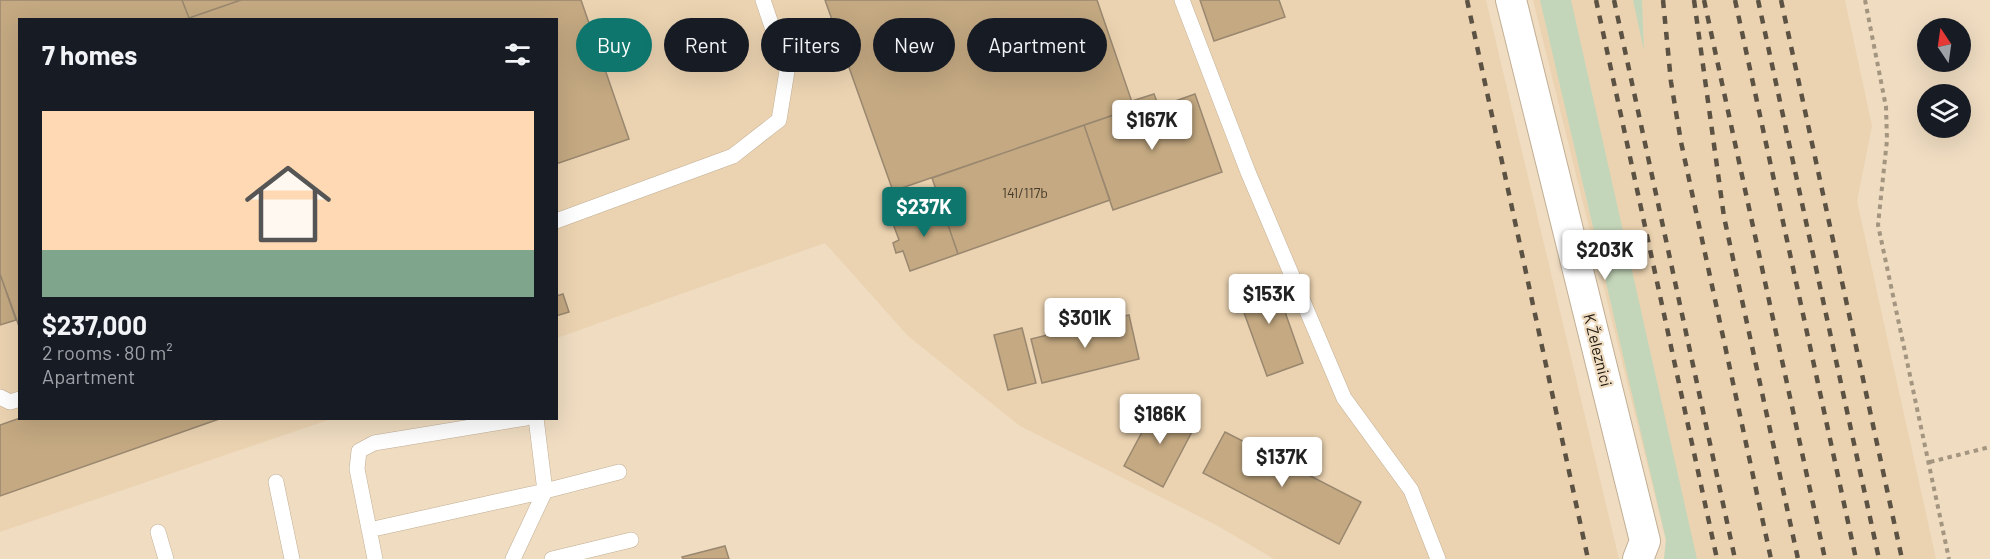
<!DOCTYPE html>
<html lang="en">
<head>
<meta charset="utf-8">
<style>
  body { margin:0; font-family:Barlow,sans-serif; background:#242831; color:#f1f3f6; height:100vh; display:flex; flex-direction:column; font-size:22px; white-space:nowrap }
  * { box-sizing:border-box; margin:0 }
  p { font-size:20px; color:#9ea1a6 }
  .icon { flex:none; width:33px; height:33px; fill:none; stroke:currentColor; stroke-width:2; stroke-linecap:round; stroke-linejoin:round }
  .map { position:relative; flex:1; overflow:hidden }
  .drawer { position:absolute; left:18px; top:18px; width:540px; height:402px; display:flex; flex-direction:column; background:#171b24; border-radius:0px; box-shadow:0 6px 24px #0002 }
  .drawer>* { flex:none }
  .top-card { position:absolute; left:576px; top:18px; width:570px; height:54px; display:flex; gap:12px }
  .needle { width:39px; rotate:347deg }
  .controls { position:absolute; left:1917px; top:18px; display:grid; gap:12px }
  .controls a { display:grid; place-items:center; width:54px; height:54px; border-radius:50%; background:#171b24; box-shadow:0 6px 24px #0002; font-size:30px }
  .price { position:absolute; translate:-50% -51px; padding:0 14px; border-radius:6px; background:#fff; color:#222; font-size:20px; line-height:39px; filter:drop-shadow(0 2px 3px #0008) }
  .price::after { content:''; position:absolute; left:50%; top:36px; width:18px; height:14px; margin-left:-9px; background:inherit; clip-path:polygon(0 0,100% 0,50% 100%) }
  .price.selected { background:#0f766e; color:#fff }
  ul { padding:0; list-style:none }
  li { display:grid; align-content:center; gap:12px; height:318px; padding:0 24px }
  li+li { border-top:2px solid #363941 }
  li span { display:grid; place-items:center; height:186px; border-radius:0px; color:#555 }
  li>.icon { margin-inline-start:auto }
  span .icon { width:108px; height:108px; fill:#fffc; stroke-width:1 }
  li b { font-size:26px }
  h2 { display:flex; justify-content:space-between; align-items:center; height:72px; padding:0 24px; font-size:26px }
  .tag { padding:0 21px; border-radius:27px; background:#171b24; box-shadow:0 6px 24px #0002; font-size:21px; line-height:54px }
  .tag.selected { background:#0f766e; color:#fff }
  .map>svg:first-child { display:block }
  .built { fill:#ebd3b1 }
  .green { fill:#c4d6ba }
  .building { fill:#c4a982; stroke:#99876f; stroke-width:1.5 }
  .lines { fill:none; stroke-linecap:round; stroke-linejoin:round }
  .service-casing { stroke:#c1ae94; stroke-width:16 }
  .minor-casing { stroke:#c1ae94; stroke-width:32 }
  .path { stroke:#a39580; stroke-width:4; stroke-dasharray:4.5 4.5; stroke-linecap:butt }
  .service { stroke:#fff; stroke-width:15 }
  .minor { stroke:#fff; stroke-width:30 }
  .rail { stroke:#5c5243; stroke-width:4.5; stroke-dasharray:8 8; stroke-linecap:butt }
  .labels { text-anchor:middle; stroke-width:4.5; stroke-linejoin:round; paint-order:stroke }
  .number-label { font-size:14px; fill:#473b2a }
  .street-label { font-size:16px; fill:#1d160d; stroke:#efdcc1 }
</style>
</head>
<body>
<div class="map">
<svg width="1990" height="559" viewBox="0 0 1990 559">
  <rect width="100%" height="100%" fill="#efdcc1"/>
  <path class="built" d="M0 0H1486L1619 559H1274L1216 525 1020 426 908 336 825 243 557 338 556 20H20V418L331 419 0 532Z
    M1533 0H1845L1872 126 1857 201 1936 559H1664L1666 540Z"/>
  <path class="green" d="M1540 0H1571L1697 559H1664L1666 540Z
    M1633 0H1642L1644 51Z"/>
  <path class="building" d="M0 0H182L189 18 241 0H581L629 139 556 164V20H20V329L0 274Z
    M182 0H241L189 18Z
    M825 0H1097L1134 108 893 191Z
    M1200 0H1279L1285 17 1214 41Z
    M1154 94 1159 107 1136 115 1132 101Z
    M1195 94 1222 172 1113 210 1084 125 1134 108 1136 115Z
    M1084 125 1110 200 958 254 932 178Z
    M941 204 958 254 910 271 903 251 896 253 893 243 899 240 892 221Z
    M0 274 16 320 0 325Z
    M1272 275 1303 363 1267 376 1235 288Z
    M563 294 569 312 556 316V296Z
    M1129 315 1139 359 1042 383 1031 339Z
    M1022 328 1036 383 1008 390 994 335Z
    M1157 404 1196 424 1163 487 1124 466Z
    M20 418H222L0 496V425Z
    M1225 432 1361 502 1339 544 1203 473Z
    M725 546 729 559H683L682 557Z"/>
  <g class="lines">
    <g class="service-casing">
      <path id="service" d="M1182 0 1248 172 1344 398 1411 490 1438 559
        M556 221 733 156 779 120 787 71 763 0
        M0 397 10 402 20 399
        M276 482 292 559
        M369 530 545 491 619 472
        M158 532 166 559
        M375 559 357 469 359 451 374 443 526 418
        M513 559 545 491 536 418
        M552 559 631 540"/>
    </g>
    <g class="minor-casing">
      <path id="minor" d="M1511 0 1645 541 1638 559"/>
    </g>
    <path class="path" d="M1865 0 1886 107 1887 140 1878 225 1949 559
      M1930 462 1990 447"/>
    <use href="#service" class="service"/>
    <use href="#minor" class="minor"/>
    <path class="rail" d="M1467 0 1588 559
      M1596 0 1717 559
      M1614 0 1735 559
      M1663 0 1671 82 1681 142 1771 559
      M1694 0 1724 217 1798 559
      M1704 0 1825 559
      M1735 0 1856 559
      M1758 0 1879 559
      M1781 0 1902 559"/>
  </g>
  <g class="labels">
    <g class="number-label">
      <text x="1025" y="198">141/117b</text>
    </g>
    <g class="street-label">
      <text transform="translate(1598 350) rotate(76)" y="6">K Železnici</text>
    </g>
  </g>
</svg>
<div class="controls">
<a><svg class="needle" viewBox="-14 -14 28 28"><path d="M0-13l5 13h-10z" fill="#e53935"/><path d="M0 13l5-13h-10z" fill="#9ea1a6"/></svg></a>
<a><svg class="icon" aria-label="layers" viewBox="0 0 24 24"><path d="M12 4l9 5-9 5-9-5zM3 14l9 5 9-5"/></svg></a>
</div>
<b class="price" style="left:1152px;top:151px">$167K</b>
<b class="price selected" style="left:924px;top:238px">$237K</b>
<b class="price" style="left:1605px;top:281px">$203K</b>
<b class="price" style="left:1269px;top:325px">$153K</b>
<b class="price" style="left:1085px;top:349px">$301K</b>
<b class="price" style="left:1160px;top:445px">$186K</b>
<b class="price" style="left:1282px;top:488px">$137K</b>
<div class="top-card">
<a class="tag selected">Buy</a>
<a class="tag">Rent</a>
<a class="tag">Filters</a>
<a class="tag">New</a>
<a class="tag">Apartment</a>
</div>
<section class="drawer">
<h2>7 homes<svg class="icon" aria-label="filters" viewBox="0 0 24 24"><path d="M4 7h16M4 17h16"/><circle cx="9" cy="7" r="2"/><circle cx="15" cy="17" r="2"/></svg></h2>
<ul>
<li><span style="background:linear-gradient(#ffd9b3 75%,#7fa58c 0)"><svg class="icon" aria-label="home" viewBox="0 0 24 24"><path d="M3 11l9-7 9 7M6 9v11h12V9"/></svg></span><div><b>$237,000</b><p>2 rooms · 80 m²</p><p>Apartment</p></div></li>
</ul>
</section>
</div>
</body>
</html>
